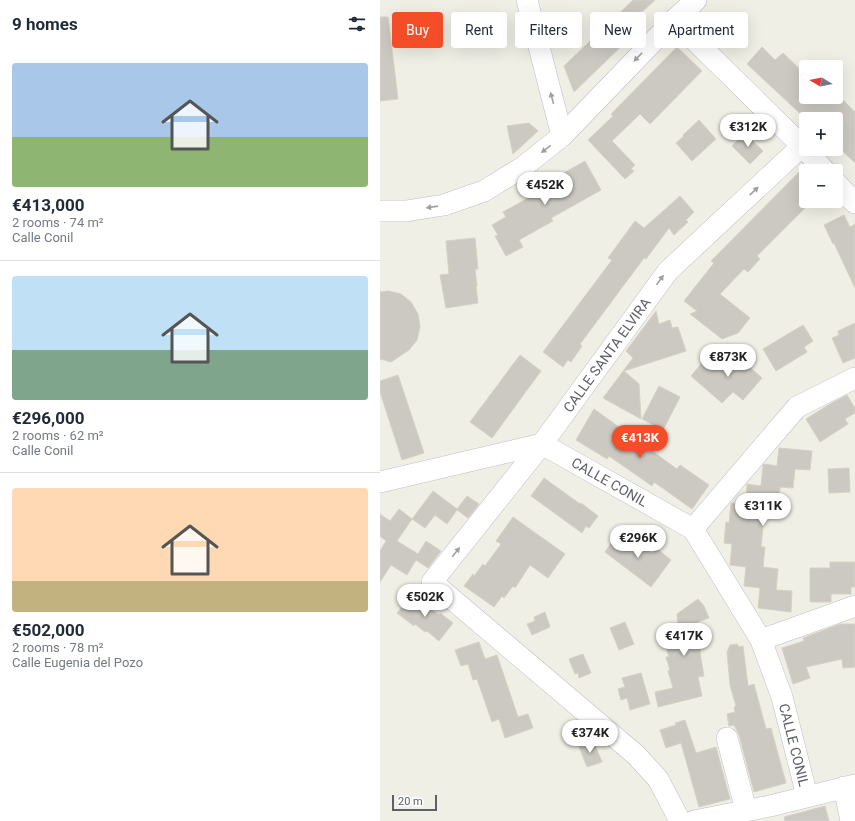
<!DOCTYPE html>
<html lang="en">
<head>
<meta charset="utf-8">
<style>
  body { margin:0; font-family:Roboto,sans-serif; background:#f6f6f7; color:#1f2937; height:100vh; display:flex; flex-direction:column; font-size:15px; white-space:nowrap }
  * { box-sizing:border-box; margin:0 }
  p { font-size:13px; color:#747a83 }
  .icon { flex:none; width:22px; height:22px; fill:none; stroke:currentColor; stroke-width:2; stroke-linecap:round; stroke-linejoin:round }
  .map { position:relative; flex:1; overflow:hidden }
  .panel { display:flex; flex-direction:column; background:#fff; width:380px }
  .panel>* { flex:none }
  .hud { position:absolute; left:12px; top:12px; width:380px; height:36px; display:flex; gap:8px }
  .needle { width:26px; rotate:280deg }
  .buttons { position:absolute; left:419px; top:60px; display:grid; gap:8px }
  .buttons a { display:grid; place-items:center; width:44px; height:44px; border-radius:4px; background:#fff; box-shadow:0 4px 16px #0002; font-size:20px }
  .scale { position:absolute; left:12px; bottom:10px; width:45px; box-sizing:border-box; padding-left:4px; border:2px solid #5d6067; border-top:0; font-size:11px; line-height:14px; white-space:nowrap; color:#5d6067; -webkit-text-stroke:3px #fff; paint-order:stroke }
  .price { position:absolute; translate:-50% -34px; padding:0 9px; border-radius:14px; background:#fff; color:#222; font-size:13px; line-height:26px; filter:drop-shadow(0 1px 2px #0008) }
  .price::after { content:''; position:absolute; left:50%; top:24px; width:12px; height:9px; margin-left:-6px; background:inherit; clip-path:polygon(0 0,100% 0,50% 100%) }
  .price.on { background:#f44d28; color:#fff }
  ul { padding:0; list-style:none }
  li { display:grid; align-content:center; gap:8px; height:212px; padding:0 12px }
  li+li { border-top:1px solid #e0e1e3 }
  li span { display:grid; place-items:center; height:124px; border-radius:4px; color:#555 }
  li>.icon { margin-inline-start:auto }
  span .icon { width:72px; height:72px; fill:#fffc; stroke-width:1 }
  li b { font-size:17px }
  h2 { display:flex; justify-content:space-between; align-items:center; height:48px; padding:0 12px; font-size:17px }
  .chip { padding:0 14px; border-radius:4px; background:#fff; box-shadow:0 4px 16px #0002; font-size:14px; line-height:36px }
  .chip.on { background:#f44d28; color:#fff }
  main { display:flex; flex:1; min-height:0 }
  .map>svg:first-child { display:block }
  .building { fill:#cbc9c2; stroke:#d5d2c3 }
  .lines { fill:none; stroke-linecap:round; stroke-linejoin:round }
  .minor-casing { stroke:#bdbec5; stroke-width:22 }
  .minor { stroke:#fff; stroke-width:21 }
  .oneway { fill:#9ea0a4 }
  .labels { text-anchor:middle; stroke-width:3; stroke-linejoin:round; paint-order:stroke }
  .street-label { font-size:14px; fill:#5d6067; stroke:#fff }
</style>
</head>
<body>
<main>
<section class="panel">
<h2>9 homes<svg class="icon" aria-label="filters" viewBox="0 0 24 24"><path d="M4 7h16M4 17h16"/><circle cx="9" cy="7" r="2"/><circle cx="15" cy="17" r="2"/></svg></h2>
<ul>
<li><span style="background:linear-gradient(#a9c7e8 60%,#8fb573 0)"><svg class="icon" aria-label="home" viewBox="0 0 24 24"><path d="M3 11l9-7 9 7M6 9v11h12V9"/></svg></span><div><b>€413,000</b><p>2 rooms · 74 m²</p><p>Calle Conil</p></div></li>
<li><span style="background:linear-gradient(#bfe0f5 60%,#7fa58c 0)"><svg class="icon" aria-label="home" viewBox="0 0 24 24"><path d="M3 11l9-7 9 7M6 9v11h12V9"/></svg></span><div><b>€296,000</b><p>2 rooms · 62 m²</p><p>Calle Conil</p></div></li>
<li><span style="background:linear-gradient(#ffd9b3 75%,#c2b280 0)"><svg class="icon" aria-label="home" viewBox="0 0 24 24"><path d="M3 11l9-7 9 7M6 9v11h12V9"/></svg></span><div><b>€502,000</b><p>2 rooms · 78 m²</p><p>Calle Eugenia del Pozo</p></div></li>
</ul>
</section>
<div class="map">
<svg width="475" height="821" viewBox="0 0 475 821">
  <rect width="100%" height="100%" fill="#f0efe5"/>
  <path class="building" d="M253 0H275L247 26 254 34 194 92 184 66Z
    M0 17H8L18 99 0 101Z
    M297 47 322 71 270 124 260 114 232 141 255 165 251 169 254 171 245 179 208 140 233 116 231 114Z
    M382 47 395 60 403 53 426 75V97H460L475 112V163L456 145V119H426L367 64Z
    M319 120 336 139 312 161 296 143 304 136 303 135Z
    M149 123 158 131 133 154 127 126Z
    M365 133 383 151 370 164 352 146Z
    M205 161 221 190 171 218 173 221 139 240 143 247 126 256 115 236 118 235 112 225 126 217 123 212 157 193 155 189Z
    M420 171 426 177V207L377 256 380 259 368 272 364 269 340 294 370 318 358 333 342 339 310 314 317 311 304 301 334 263 331 261Z
    M300 196 314 212 306 220 308 222 294 235 289 228 266 259 264 258 200 344 202 346 191 362 188 360 183 367 163 352 232 260 228 258 255 221 264 228Z
    M464 215 470 227 475 224V288L454 243 453 244 444 225Z
    M95 238 98 269H95L97 286 96 287 98 303 66 308 60 275 69 274 66 241Z
    M8 291 21 294 31 302 38 314 40 327 37 340 29 350 11 362 0 359V292Z
    M276 311 279 324 290 320 292 328 298 327 306 351 244 371 259 384 261 419 223 398 253 358 246 351Z
    M475 323V358L463 363 452 338 459 335 458 331Z
    M423 325 433 341 424 347 427 352 396 371 383 349Z
    M353 352 382 378 363 400 353 392 342 403 311 376 322 363 326 366 329 362 338 370Z
    M140 355 161 371 112 438 90 422Z
    M18 375 44 453 22 460 0 392V381Z
    M279 386 300 397 283 430 262 419Z
    M467 395 475 408V413L465 419 468 424 440 442 426 419 450 404Z
    M214 409 297 469 300 465 329 485 312 509 274 482 272 486 229 456 227 459 196 440Z
    M399 448 432 451 430 470 415 469 413 488 400 487 399 508 385 507 381 547H385L383 567 398 569 396 590 412 591 411 612 378 608 380 588 364 586 366 567 350 565 352 544 344 543 346 522 349 523 351 503 366 504 367 484 381 486 383 465 384 464 397 466Z
    M469 468 470 492 449 493 448 469Z
    M164 478 200 504 201 503 218 516 209 528 206 526 202 533 151 496Z
    M53 491 77 509 87 496 99 504 88 518 77 510 67 524 55 515 45 528 32 519 17 541 38 554 46 541 61 551 48 568 36 560 27 575 11 565 0 582V551L6 541 0 536V514L10 521 19 509 32 519Z
    M133 517 185 554 168 578 150 565 135 588 133 586 124 598 122 596 114 607 84 586 93 574 94 576 103 564 105 566 121 544 116 541Z
    M242 532 272 553 276 548 291 560 271 587 225 552 236 536 238 537Z
    M450 562H475V587H471V594H451V602H430V568H450Z
    M31 596 44 606 45 604 59 615 60 613 73 623 59 641 47 631 45 632 35 624 34 626 17 613Z
    M318 599 324 606 329 618 315 623 321 646 320 653 324 676 318 677 322 696 278 707 275 692 293 688 288 671 290 670 286 657H289L285 643 287 642 285 630 298 628 297 614Z
    M165 612 170 627 152 635 147 624 155 621 154 617Z
    M245 622 254 644 239 650 230 628Z
    M460 624H475V667L463 668 462 659 426 667 430 678 413 684 402 648 424 641 423 638Z
    M99 642 105 659 117 655 138 717 148 714 153 728 125 738 119 719 112 722 97 679 93 680 88 664 81 666 75 650Z
    M357 644 359 647 363 646 368 686 374 684 386 729 391 728 406 783 374 792 359 735 354 725 349 726 347 714 355 712 354 707 356 706 350 685 347 652 350 645Z
    M203 654 211 673 199 678 198 673 195 674 189 659Z
    M261 673 270 704 250 710 247 698 241 700 238 689 245 687 242 678Z
    M305 720 316 753 336 747 350 799 319 807 301 743 286 748 280 730 296 725 295 723Z
    M210 740 212 746 215 745 222 762 207 767 198 744Z
    M445 806 449 821H405L404 817Z"/>
  <g class="lines">
    <g class="minor-casing">
      <g id="minor">
        <path d="M147 0 182 136"/>
        <path d="M294 20 422 146 445 171"/>
        <path d="M456 183 475 203"/>
        <path d="M0 211H26L64 205 104 191 143 167 182 136 294 20 316 0"/>
        <path id="s1" d="M0 482 162 444 313 529 381 640 402 697 427 796"/>
        <path d="M313 529 417 407 475 378"/>
        <path d="M381 640 475 606"/>
        <path d="M347 738 366 810"/>
        <path d="M464 787 471 821"/>
        <path id="s2" d="M300 821 278 779 256 755 52 582 162 444 288 271 422 146"/>
        <path d="M314 821 390 806 475 785"/>
      </g>
    </g>
    <use href="#minor" class="minor"/>
  </g>
  <defs><path id="oneway-solid" d="M-6-.8H1V-3.2L6.5 0L1 3.2V.8H-6Z"/></defs>
  <g class="oneway">
    <use href="#oneway-solid" transform="translate(258 57) rotate(134)"/>
    <use href="#oneway-solid" transform="translate(172 98) rotate(-105)"/>
    <use href="#oneway-solid" transform="translate(166 149) rotate(142)"/>
    <use href="#oneway-solid" transform="translate(374 191) rotate(-43)"/>
    <use href="#oneway-solid" transform="translate(52 207) rotate(172)"/>
    <use href="#oneway-solid" transform="translate(280 280) rotate(-54)"/>
    <use href="#oneway-solid" transform="translate(76 552) rotate(-51)"/>
  </g>
  <g class="labels">
    <g class="street-label">
      <text dy="5" stroke="none"><textPath href="#s2" startOffset="634">CALLE SANTA ELVIRA</textPath></text>
      <text dy="5" stroke="none"><textPath href="#s1" startOffset="244">CALLE CONIL</textPath></text>
      <text dy="5" stroke="none"><textPath href="#s1" startOffset="580">CALLE CONIL</textPath></text>
    </g>
  </g>
</svg>
<div class="buttons">
<a><svg class="needle" viewBox="-14 -14 28 28"><path d="M0-13l5 13h-10z" fill="#e53935"/><path d="M0 13l5-13h-10z" fill="#747a83"/></svg></a>
<a>+</a>
<a>−</a>
</div>
<div class="scale">20 m</div>
<b class="price" style="left:368px;top:148px">€312K</b>
<b class="price" style="left:165px;top:206px">€452K</b>
<b class="price" style="left:348px;top:378px">€873K</b>
<b class="price on" style="left:260px;top:459px">€413K</b>
<b class="price" style="left:383px;top:527px">€311K</b>
<b class="price" style="left:258px;top:559px">€296K</b>
<b class="price" style="left:45px;top:618px">€502K</b>
<b class="price" style="left:304px;top:657px">€417K</b>
<b class="price" style="left:210px;top:754px">€374K</b>
<div class="hud">
<a class="chip on">Buy</a>
<a class="chip">Rent</a>
<a class="chip">Filters</a>
<a class="chip">New</a>
<a class="chip">Apartment</a>
</div>
</div>
</main>
</body>
</html>
